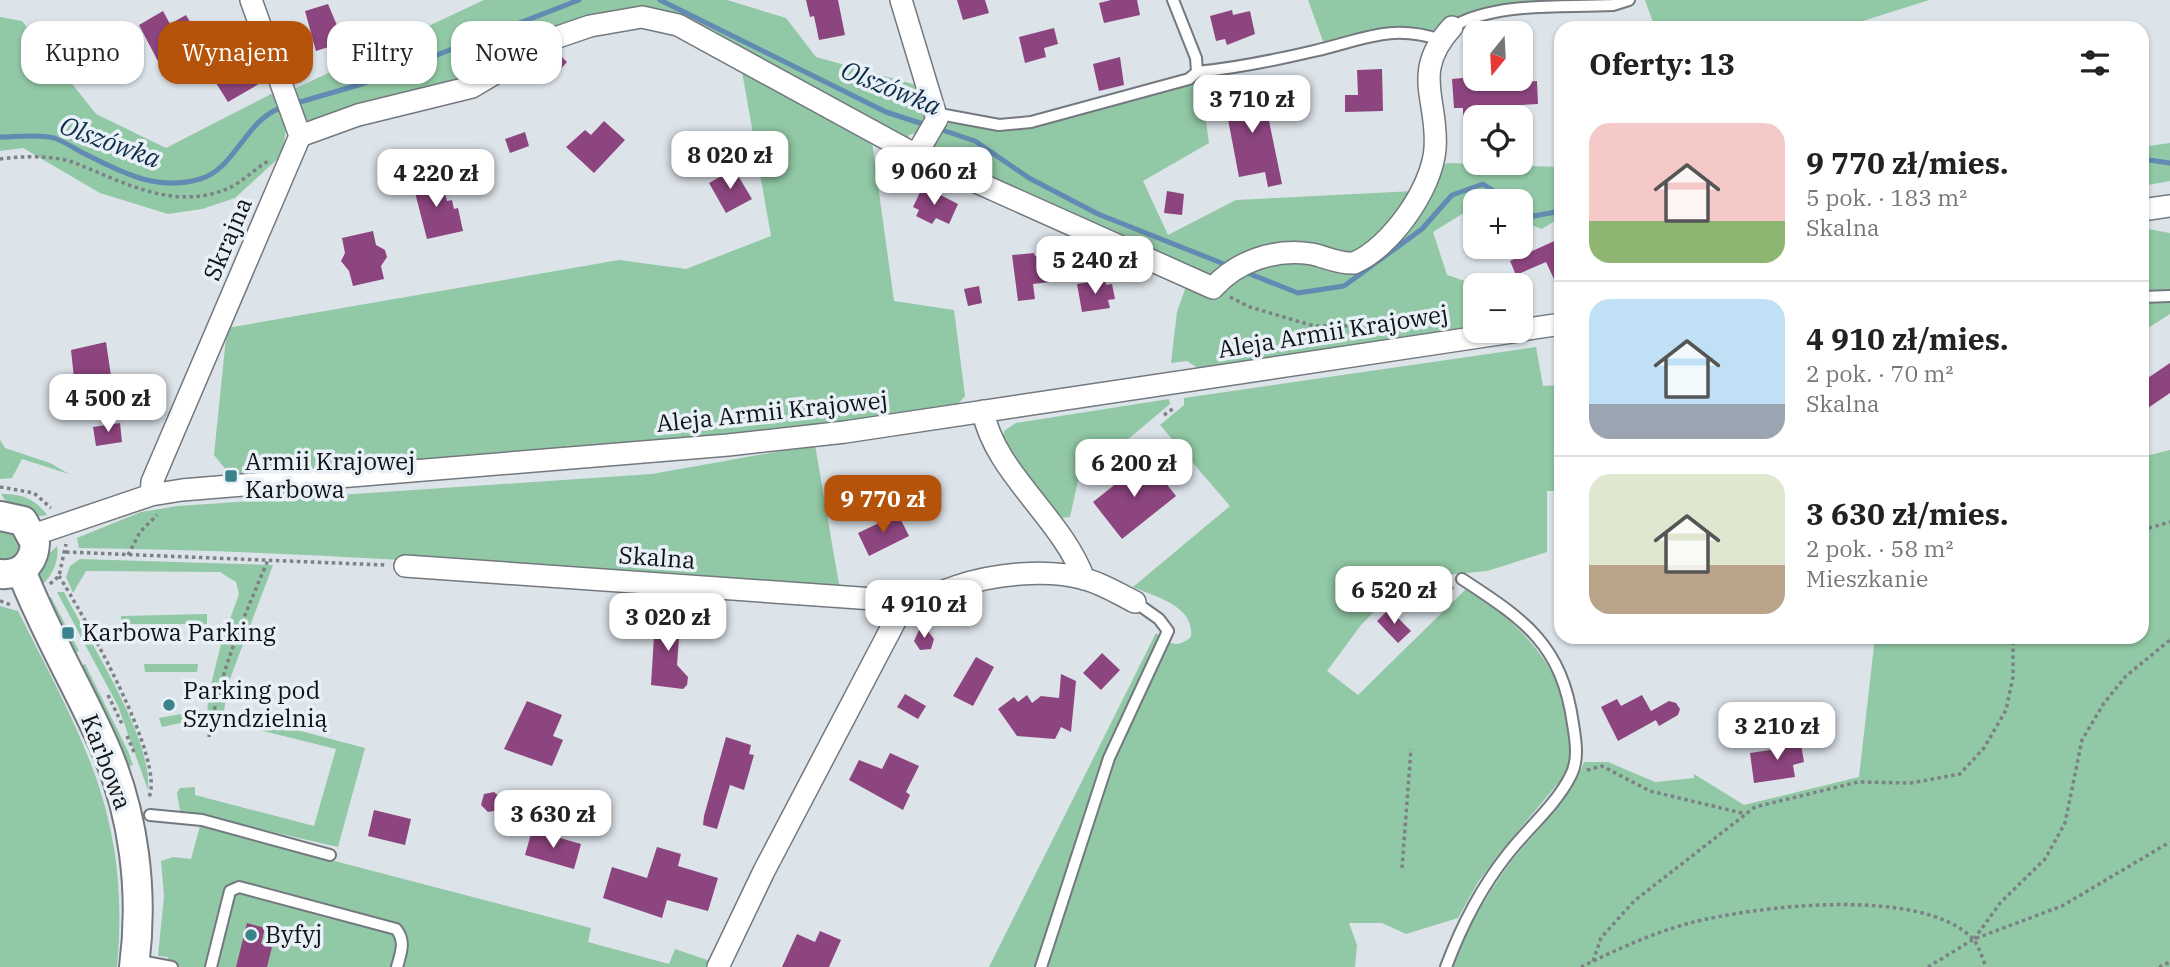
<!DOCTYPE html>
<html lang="pl">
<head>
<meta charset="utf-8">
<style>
  body { margin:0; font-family:"IBM Plex Serif",serif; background:#f2f2f2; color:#222; height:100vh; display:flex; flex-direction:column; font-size:26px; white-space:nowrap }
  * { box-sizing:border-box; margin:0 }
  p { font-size:23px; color:#767676 }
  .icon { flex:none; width:38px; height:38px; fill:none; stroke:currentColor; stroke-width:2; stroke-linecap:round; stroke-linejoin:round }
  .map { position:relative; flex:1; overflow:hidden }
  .side { position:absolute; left:1554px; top:21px; width:595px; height:623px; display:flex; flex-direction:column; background:#fff; border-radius:21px; box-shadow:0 2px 5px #0004 }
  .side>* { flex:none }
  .hud { position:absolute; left:21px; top:21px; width:665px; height:63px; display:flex; gap:14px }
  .needle { width:46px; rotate:198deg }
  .controls { position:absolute; left:1463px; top:21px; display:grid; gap:14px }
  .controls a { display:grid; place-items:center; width:70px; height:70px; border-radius:14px; background:#fff; box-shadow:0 2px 5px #0004; font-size:35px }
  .price { position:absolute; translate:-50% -60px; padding:0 16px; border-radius:14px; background:#fff; color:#222; font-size:23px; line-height:46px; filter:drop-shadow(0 2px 4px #0008) }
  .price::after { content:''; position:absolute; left:50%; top:42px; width:21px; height:16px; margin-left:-10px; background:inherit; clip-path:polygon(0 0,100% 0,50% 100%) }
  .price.current { background:#b45309; color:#fff }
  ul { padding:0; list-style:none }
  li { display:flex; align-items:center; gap:21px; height:175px; padding:0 35px }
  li+li { border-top:2px solid #e0e0e0 }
  li span { display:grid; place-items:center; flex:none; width:196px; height:140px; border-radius:21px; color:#555 }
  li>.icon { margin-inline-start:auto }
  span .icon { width:84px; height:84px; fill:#fffc; stroke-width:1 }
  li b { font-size:30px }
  h2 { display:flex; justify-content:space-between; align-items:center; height:84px; padding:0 35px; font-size:30px }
  .chip { padding:0 24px; border-radius:21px; background:#fff; box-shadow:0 2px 5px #0004; font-size:24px; line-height:63px }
  .chip.current { background:#b45309; color:#fff }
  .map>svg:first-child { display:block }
  .green { fill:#91c8a5 }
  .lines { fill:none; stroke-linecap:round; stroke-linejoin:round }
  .stream { stroke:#618bb2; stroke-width:5 }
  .building { fill:#8d457f }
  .service-casing { stroke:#73797f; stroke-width:14 }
  .minor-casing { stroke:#73797f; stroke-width:24 }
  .tertiary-casing { stroke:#73797f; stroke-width:32 }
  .path { stroke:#7c8185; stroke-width:3.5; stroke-dasharray:3.5 3.5; stroke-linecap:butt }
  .service { stroke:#fff; stroke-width:10 }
  .minor { stroke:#fff; stroke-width:21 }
  .tertiary { stroke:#fff; stroke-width:28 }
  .poi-dot { fill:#3b838a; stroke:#e9f0f7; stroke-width:2.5 }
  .labels { text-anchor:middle; stroke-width:7; stroke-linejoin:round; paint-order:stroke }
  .street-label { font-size:24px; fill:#101315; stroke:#e9f0f7 }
  .poi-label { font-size:24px; fill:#101315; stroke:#e9f0f7; text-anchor:start }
  .water-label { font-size:26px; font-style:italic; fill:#0c2d47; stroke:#e9f0f7 }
</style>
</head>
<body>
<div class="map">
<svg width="2170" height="967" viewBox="0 0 2170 967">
  <rect width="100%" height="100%" fill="#dce3e9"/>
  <path class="green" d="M484 0H727L786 18 816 57 920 86 925 121 916 133 909 135V139H902L643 11 469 81 311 123 304 118 290 91Z
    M1308 0H1604L1490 9 1463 15 1436 30 1387 28 1324 44Z
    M1645 0H1929L1841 28H1655Z
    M0 17 22 21 96 114 166 148 277 91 286 126 283 154 235 198 202 209 168 214 100 193 23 148 0 151Z
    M741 66 872 142 894 301 954 310 965 396 957 405 754 435 231 476 214 455 227 328 619 260 686 269 771 236Z
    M1200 79 1209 143 1143 181 1168 235 1236 200 1414 191 1363 255 1310 249 1211 282 935 154 931 145H934L943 127 955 120 990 129 1020 130 1178 89Z
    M2170 143V181L2142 186V147Z
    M1447 163 1561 167V217L1542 229 1521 221V201H1475V206L1433 232 1447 275 1477 285 1475 329 1201 370 1187 361 1171 363 1177 312 1188 281 1214 293 1272 259 1354 267 1433 173Z
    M2142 228 2170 233V291L2142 290Z
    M2170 301V314L2142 332V303Z
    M1536 347 1543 386 1561 385V491H1547V552L1487 571 1424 577 1389 596 1361 625 1327 671 1358 695 1466 589C1529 627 1582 689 1571 768L1502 850 1478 882 1458 918 1406 934 1382 923H1349L1357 945 1355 967H989L1156 633C1171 644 1176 649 1191 637 1195 606 1156 597 1133 587L1230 506 1160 425 1184 405V398Z
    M1169 399 1170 404 1078 481 1070 517 1058 518 1003 448 1004 431 1016 423Z
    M0 440 5 448 50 463 69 474 22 459 12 478 0 479Z
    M815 445 840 590C587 572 334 551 79 548L77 538 141 512 178 506 652 474Z
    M2170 450V967H1451C1465 932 1485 898 1507 867 1532 833 1570 802 1584 762H1608L1655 782 1694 778V774L1744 805 1859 777 1875 637H2142V457Z
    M1 494C20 493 36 499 47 515 29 519 10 510 1 494Z
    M0 531 14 532 22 547 18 557 0 562Z
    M57 546C60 561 51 579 38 588V564Z
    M80 559 273 565 228 684 224 711 365 748 338 847 180 811 177 793 180 788 195 787V795L314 826 336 749 222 721 207 720 208 697 221 644 239 594 236 582 220 572 86 571 73 593 66 577 70 566Z
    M57 592H64C88 640 153 738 148 790L118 706Z
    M51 597 79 651 70 655 44 601Z
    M0 606 18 611C83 740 131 817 117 967H0Z
    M207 614V624H121V616Z
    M85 664 128 751 133 765 128 767 135 797 77 668Z
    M144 664H198L197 672H145Z
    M203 710 204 718 162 727 159 718Z
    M200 826 591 928 588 942 669 964 675 949 710 961 708 967H166L168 957 158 956 164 896 161 861 173 857 191 859Z"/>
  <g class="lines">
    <path class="stream" d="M660 0 886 112 926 125
      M293 104 362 84 579 0
      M939 129 975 141 1029 178 1098 214 1229 266
      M0 137C17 137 38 134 54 138 63 141 74 148 83 153 121 172 156 192 200 179 236 169 246 117 284 107
      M2142 159 2170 163
      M1521 208 1534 216 1561 211
      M1245 272 1298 293 1344 286 1422 229 1452 195 1483 184 1510 201"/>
  </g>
  <path class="building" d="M806 0H838L845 35 819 40 814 16 810 17Z
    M957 0H985L989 13 963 20Z
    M1111 0H1137L1140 15 1104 23 1099 3Z
    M328 4 344 42 316 51 305 11Z
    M1232 10 1233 15 1250 11 1255 34 1227 45 1225 39 1216 41 1210 16Z
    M163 11 170 24 186 15 202 42 160 65 139 25Z
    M1054 28 1058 44 1044 48 1046 57 1025 63 1019 37Z
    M557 52 567 62 557 73 547 62Z
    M1120 57 1124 85 1099 91 1093 64Z
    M252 62 264 81 228 102 216 83Z
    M1382 69 1383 111 1345 112V95H1358L1357 70Z
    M1472 77V86L1537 81 1538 104 1482 107 1483 115 1463 116V108H1454L1452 79Z
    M1262 87 1282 184 1268 187 1265 172 1239 177 1223 93Z
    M604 121 625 140 594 173 566 147 585 130 591 135Z
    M525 132 529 146 510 153 505 139Z
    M734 169 752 199 726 213 709 183Z
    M440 176 447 201 452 200 454 209 458 208 463 231 427 239 412 181Z
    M923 186 958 204 949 224 936 218 932 224 916 216 919 210 913 207Z
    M1167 191 1184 194 1182 215 1164 213Z
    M373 231 376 245 385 250 387 257 381 266 384 279 353 286 349 271 341 261 345 253 342 238Z
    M1561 238V294L1546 262 1516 275 1510 261Z
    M1034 253 1035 256 1046 255 1050 282 1033 284 1035 299 1018 301 1012 255Z
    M1105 280 1106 285 1112 284 1115 299 1108 300 1110 308 1082 312 1077 284Z
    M979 286 982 303 968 306 964 289Z
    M106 342 111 376 117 375 121 380 119 391 76 397 71 350Z
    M2170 363V393L2142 412V382Z
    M120 423 122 442 96 446 93 427Z
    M1147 459 1176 496 1122 539 1093 502Z
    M851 493 855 516 840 518 836 496Z
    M898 514 909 536 869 556 858 533Z
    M1389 609 1411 631 1398 643 1377 621Z
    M665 618 687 622 686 638H679L677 665 688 677 687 685 683 689 651 685 654 636H650L651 620Z
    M919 630 928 631 934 639 931 649 920 650 914 641Z
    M1102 653 1120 670 1101 690 1083 673Z
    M976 657 994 667 973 706 953 696Z
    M1061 674 1076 681 1071 732 1061 727 1055 739 1017 736 998 709 1014 697 1018 702 1027 695 1032 703 1041 696 1059 698Z
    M905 694 926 706 918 719 897 707Z
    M1642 695 1656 720 1618 741 1601 707 1617 699 1621 706Z
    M527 701 562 715 553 736 563 740 552 766 504 749Z
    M1669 701 1676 703 1680 709 1678 715 1659 726 1651 711Z
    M726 737 751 745 749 754 754 755 744 790 730 785 717 829 703 825 704 816Z
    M1800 738 1804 762 1793 765 1795 777 1754 783 1750 753 1783 748 1782 740Z
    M890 753 919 766 906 792 910 795 903 810 849 780 859 760 882 769Z
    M494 792 502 799 499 810 488 812 481 805 484 794Z
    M374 810 411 819 405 845 368 836Z
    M532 830 581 844 574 869 525 855Z
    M657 847 681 854 678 866 718 878 708 911 667 900 662 918 603 898 612 867 647 878Z
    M247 923 265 928 261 944 272 947 267 967H236Z
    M820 931 841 940 829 967H782L797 934 815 942Z"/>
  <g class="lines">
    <g class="service-casing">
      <path id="service" d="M1452 27C1498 1 1562 8 1613 5L1629 0
        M1197 72C1236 68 1276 60 1314 51 1363 40 1390 23 1441 40
        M937 119 945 115 999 125 1031 122 1189 79 1197 72 1196 58 1173 0
        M2142 297 2170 296
        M150 815 202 820 330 855
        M135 960 172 967
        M211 967 230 891 239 887 396 929C406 941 401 953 397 967
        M1041 967 1109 758 1168 631 1159 619 1135 602
        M1446 967C1461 927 1480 889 1507 855 1527 829 1555 806 1570 777 1579 761 1576 742 1573 724 1562 645 1525 620 1462 579"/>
    </g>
    <g class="minor-casing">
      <path id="minor" d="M901 0 937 119 916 155
        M300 136 358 115 472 87 555 38 590 26 642 17 678 25 916 155 1213 288C1237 261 1275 248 1312 254 1326 257 1339 264 1354 263 1390 248 1432 189 1435 149 1439 100 1410 73 1452 27
        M2142 210 2170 206
        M1521 330 1561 324
        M983 411C994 472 1062 518 1084 579
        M151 495 152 482 300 136 251 0
        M33 535 151 495 182 490 728 445 845 432 1519 331
        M405 566 888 600C913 606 932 595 955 587 993 574 1047 568 1085 579 1103 584 1119 594 1135 602
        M718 967 764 871 904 604"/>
    </g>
    <g class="tertiary-casing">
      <path id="tertiary" d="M0 516 23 521 35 543C34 563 21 576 0 574
        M21 570C44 630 77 685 103 743 134 812 144 892 134 967"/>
    </g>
    <path class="path" d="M0 159C21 156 54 155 75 163 124 182 174 212 229 188 242 182 255 169 268 161
      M1230 297 1250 307 1314 326H1413
      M1164 415 1174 408
      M0 487 34 493 51 508
      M2142 530 2170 522
      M66 552 385 565
      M128 555 140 532 157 515
      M59 576C81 611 169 764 148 799
      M50 584 59 576 66 544
      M0 601 11 605
      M1394 608 1419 597H1442L1453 587
      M203 688 217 690
      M108 695 123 726
      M127 736 134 752
      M209 737C219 674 243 619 268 560
      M1587 770 1602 766 1650 791 1746 814
      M1402 868 1411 749
      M1974 939 2001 902 2045 859 2065 823 2082 740 2104 703 2126 676 2170 640
      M1593 961 1601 938 1634 901 1755 807 1858 782 1911 783 1960 774 1984 748 2006 710 2013 677V637
      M1581 967C1616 950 1652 933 1690 923 1755 906 1921 886 1972 938 1979 945 1982 958 1986 967
      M1928 967 1974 939 2062 906 2170 842
      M2159 967 2170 962"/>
    <use href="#service" class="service"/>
    <use href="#minor" class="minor"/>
    <use href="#tertiary" class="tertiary"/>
  </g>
  <g class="poi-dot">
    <rect x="224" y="469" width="14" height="14" rx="3.5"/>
    <rect x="61" y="626" width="14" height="14" rx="3.5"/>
    <circle cx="169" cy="705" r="7"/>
    <circle cx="251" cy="935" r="7"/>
  </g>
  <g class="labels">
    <g class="street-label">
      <text transform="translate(228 239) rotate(-67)" y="8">Skrajna</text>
      <text transform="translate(1333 332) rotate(-9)" y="8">Aleja Armii Krajowej</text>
      <text transform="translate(772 412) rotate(-6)" y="8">Aleja Armii Krajowej</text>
      <text transform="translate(657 558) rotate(4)" y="8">Skalna</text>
      <text transform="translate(106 762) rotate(69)" y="8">Karbowa</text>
    </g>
    <g class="poi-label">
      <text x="245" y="470">Armii Krajowej<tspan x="245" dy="28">Karbowa</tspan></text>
      <text x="82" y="641">Karbowa Parking</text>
      <text x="183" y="699">Parking pod<tspan x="183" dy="28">Szyndzielnią</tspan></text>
      <text x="265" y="943">Byfyj</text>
    </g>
    <g class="water-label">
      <text transform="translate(891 88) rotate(22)" y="9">Olszówka</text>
      <text transform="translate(110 142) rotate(20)" y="9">Olszówka</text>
    </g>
  </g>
</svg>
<div class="controls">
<a><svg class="needle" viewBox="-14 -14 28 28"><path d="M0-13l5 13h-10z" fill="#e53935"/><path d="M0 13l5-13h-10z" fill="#767676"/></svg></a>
<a><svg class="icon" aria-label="locate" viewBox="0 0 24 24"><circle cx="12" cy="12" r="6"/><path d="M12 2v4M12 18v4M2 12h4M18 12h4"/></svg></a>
<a>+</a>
<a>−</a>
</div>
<b class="price" style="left:1252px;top:135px">3 710 zł</b>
<b class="price" style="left:730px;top:191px">8 020 zł</b>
<b class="price" style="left:934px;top:207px">9 060 zł</b>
<b class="price" style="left:436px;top:209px">4 220 zł</b>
<b class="price" style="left:1095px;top:296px">5 240 zł</b>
<b class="price" style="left:108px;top:434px">4 500 zł</b>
<b class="price" style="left:1134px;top:499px">6 200 zł</b>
<b class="price current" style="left:883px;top:535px">9 770 zł</b>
<b class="price" style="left:1394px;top:626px">6 520 zł</b>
<b class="price" style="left:924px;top:640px">4 910 zł</b>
<b class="price" style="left:668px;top:653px">3 020 zł</b>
<b class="price" style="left:1777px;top:762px">3 210 zł</b>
<b class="price" style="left:553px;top:850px">3 630 zł</b>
<div class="hud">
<a class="chip">Kupno</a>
<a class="chip current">Wynajem</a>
<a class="chip">Filtry</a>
<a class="chip">Nowe</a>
</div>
<section class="side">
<h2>Oferty: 13<svg class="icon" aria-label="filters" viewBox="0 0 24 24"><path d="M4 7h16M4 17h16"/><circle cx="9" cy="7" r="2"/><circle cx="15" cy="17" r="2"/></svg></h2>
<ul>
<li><span style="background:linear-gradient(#f6c9c9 70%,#8fb573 0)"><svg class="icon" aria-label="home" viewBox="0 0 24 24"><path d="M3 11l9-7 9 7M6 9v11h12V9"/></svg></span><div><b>9 770 zł/mies.</b><p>5 pok. · 183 m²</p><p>Skalna</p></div></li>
<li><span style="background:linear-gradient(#bfe0f5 75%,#9aa5b1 0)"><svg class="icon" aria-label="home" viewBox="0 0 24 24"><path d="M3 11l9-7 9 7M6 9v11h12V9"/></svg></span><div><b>4 910 zł/mies.</b><p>2 pok. · 70 m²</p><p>Skalna</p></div></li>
<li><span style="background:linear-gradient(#dfe7d0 65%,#b9a48a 0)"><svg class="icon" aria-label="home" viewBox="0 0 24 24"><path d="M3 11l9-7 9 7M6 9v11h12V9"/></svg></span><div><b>3 630 zł/mies.</b><p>2 pok. · 58 m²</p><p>Mieszkanie</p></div></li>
</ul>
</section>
</div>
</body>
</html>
